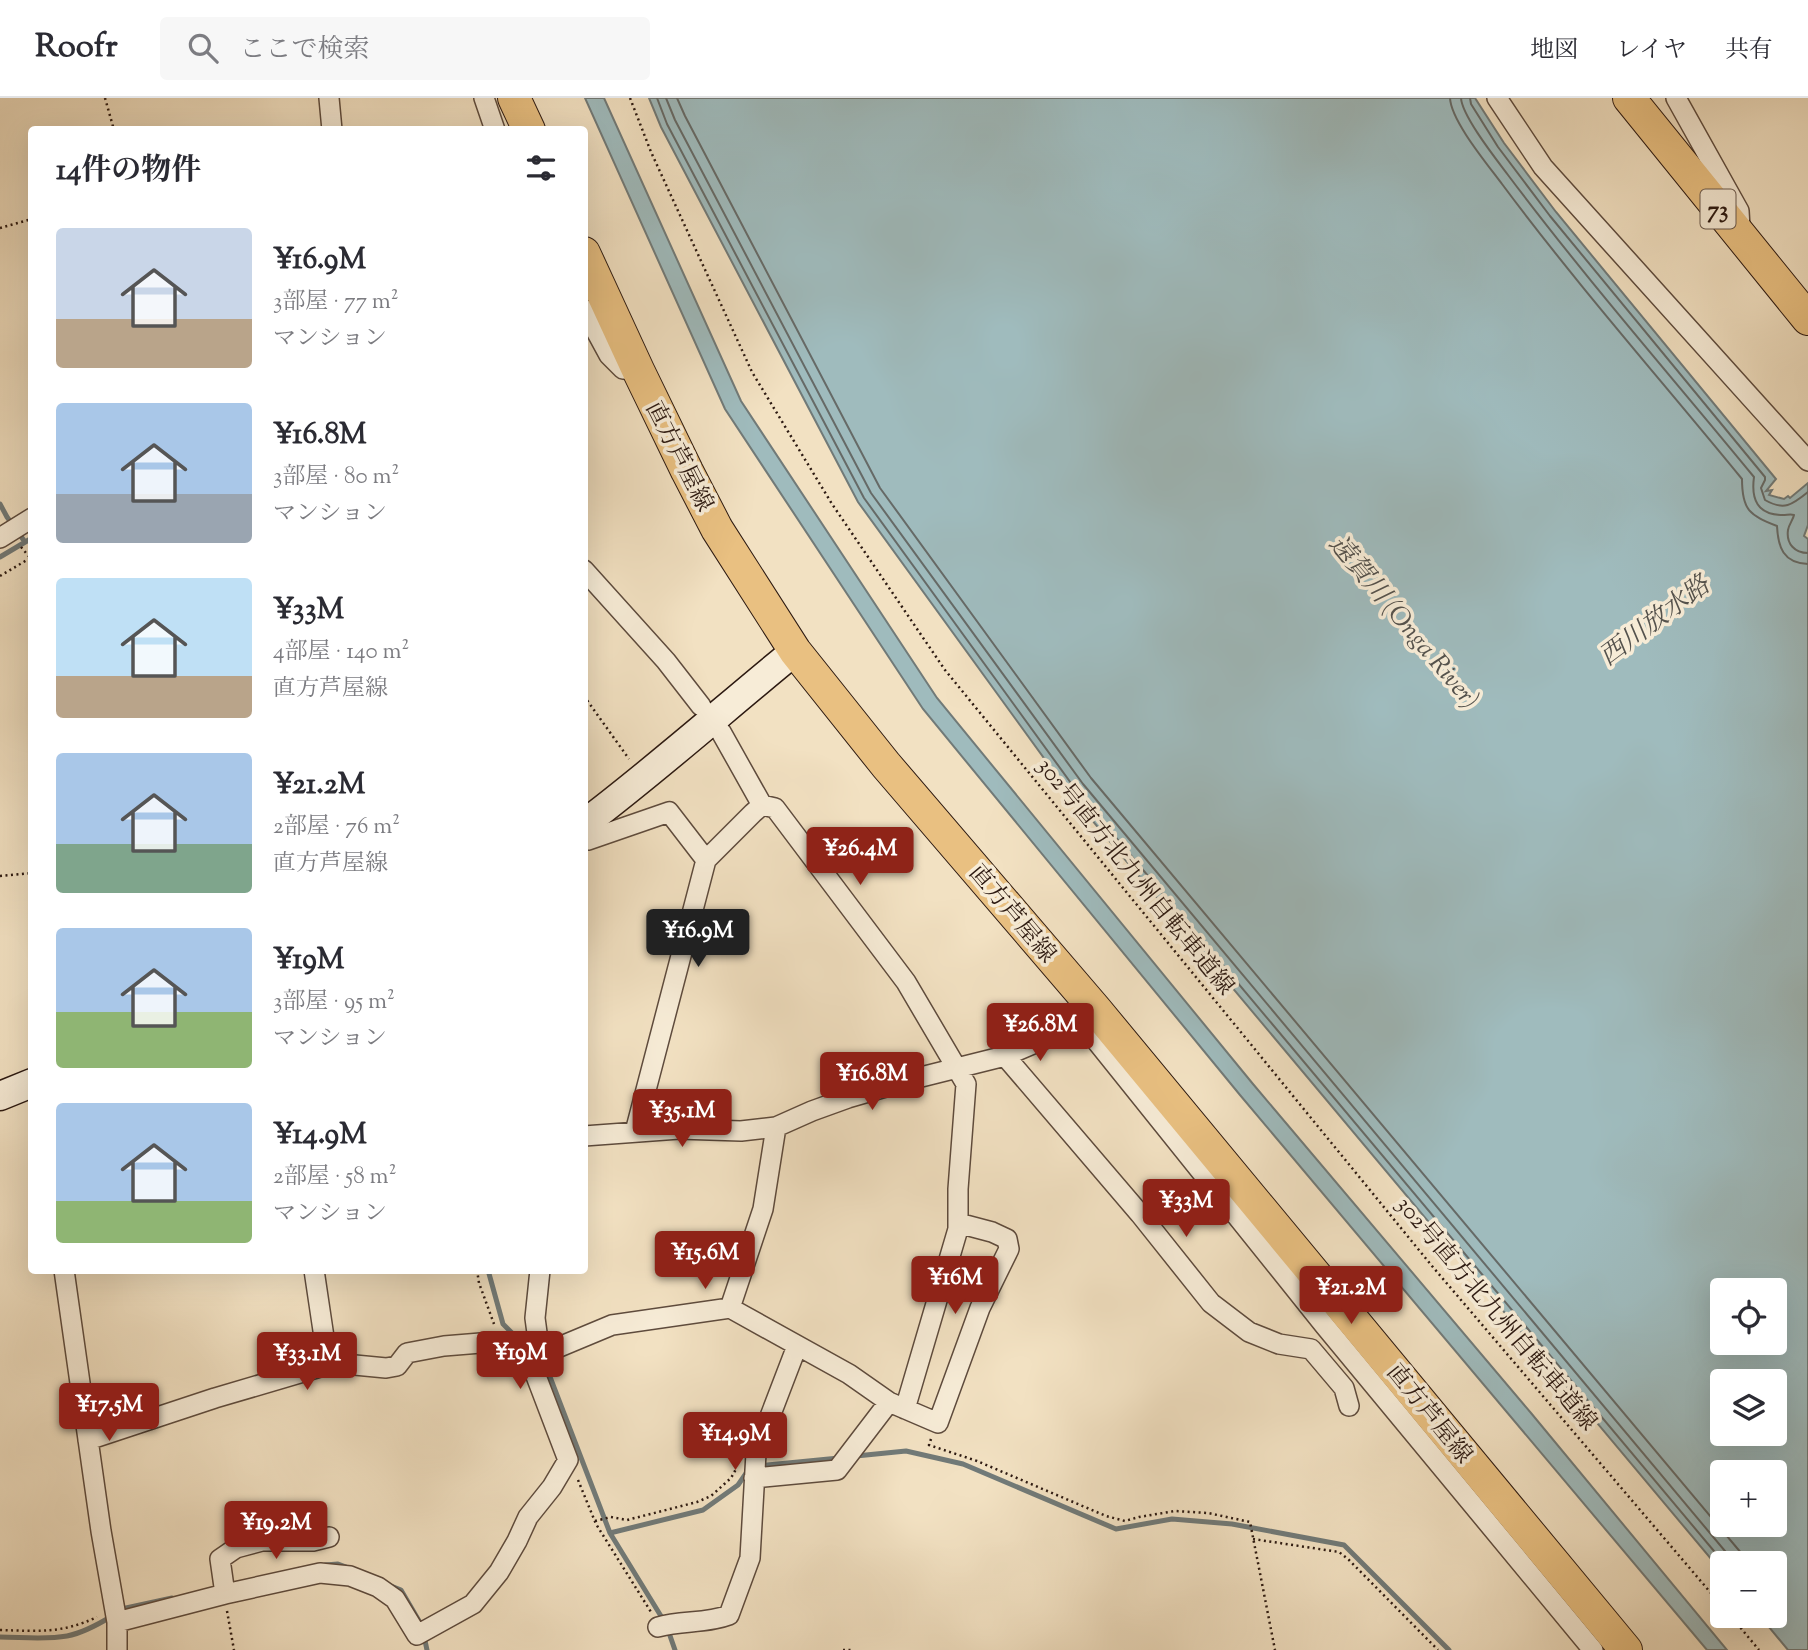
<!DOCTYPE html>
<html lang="ja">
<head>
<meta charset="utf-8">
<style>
  body { margin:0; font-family:"Sorts Mill Goudy","Noto Serif JP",serif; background:#f7f7f7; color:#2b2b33; height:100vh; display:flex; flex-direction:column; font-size:26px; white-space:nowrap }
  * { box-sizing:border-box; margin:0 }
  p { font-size:23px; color:#7c7c81 }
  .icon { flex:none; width:38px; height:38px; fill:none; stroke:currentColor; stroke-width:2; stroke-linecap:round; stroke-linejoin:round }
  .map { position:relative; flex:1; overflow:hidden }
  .drawer { position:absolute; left:28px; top:28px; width:560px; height:1148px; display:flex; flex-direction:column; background:#fff; border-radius:7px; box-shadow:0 7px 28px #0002 }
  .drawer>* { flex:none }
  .buttons { position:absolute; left:1710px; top:1180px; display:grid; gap:14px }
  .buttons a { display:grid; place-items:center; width:77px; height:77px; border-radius:7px; background:#fff; box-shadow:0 7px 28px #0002; font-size:35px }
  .price { position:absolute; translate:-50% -60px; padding:0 16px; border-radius:7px; background:#8f2418; color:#fff; font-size:23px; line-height:46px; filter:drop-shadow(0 2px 4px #0008) }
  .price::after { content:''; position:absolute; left:50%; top:42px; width:21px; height:16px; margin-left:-10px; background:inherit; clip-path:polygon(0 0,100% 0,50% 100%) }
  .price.active { background:#222; color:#fff }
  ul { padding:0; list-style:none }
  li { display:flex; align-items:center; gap:21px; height:175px; padding:0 28px }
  li span { display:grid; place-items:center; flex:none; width:196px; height:140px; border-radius:7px; color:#555 }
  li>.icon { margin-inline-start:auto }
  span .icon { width:84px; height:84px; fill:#fffc; stroke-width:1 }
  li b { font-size:30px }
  h2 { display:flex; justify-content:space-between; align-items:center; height:84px; padding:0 28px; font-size:30px }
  header { display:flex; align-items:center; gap:42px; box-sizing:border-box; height:98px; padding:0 35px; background:#fff; border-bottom:2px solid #e1e1e2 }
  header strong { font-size:33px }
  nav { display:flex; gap:38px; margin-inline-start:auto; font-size:24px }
  .search { width:490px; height:63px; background:#f7f7f7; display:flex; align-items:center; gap:18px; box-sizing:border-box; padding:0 24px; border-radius:7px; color:#7c7c81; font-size:26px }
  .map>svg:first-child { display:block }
  .water { fill:#9fbbbd; stroke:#717a78; stroke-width:2; fill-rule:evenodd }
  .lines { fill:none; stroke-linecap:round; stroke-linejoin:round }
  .shore { stroke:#666a67; stroke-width:2 }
  .stream { stroke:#717a78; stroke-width:5 }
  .street-casing { stroke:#5e4b3d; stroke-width:22 }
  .secondary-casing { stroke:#2c1911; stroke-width:31 }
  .primary-casing { stroke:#2c1911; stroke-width:34 }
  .path { stroke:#2c1911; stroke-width:2.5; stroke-dasharray:2 3.5; stroke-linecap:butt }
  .street { stroke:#f7ecd7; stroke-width:19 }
  .secondary { stroke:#f7ecd7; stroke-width:28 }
  .primary { stroke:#e9c081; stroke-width:32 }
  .labels { text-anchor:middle; stroke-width:7; stroke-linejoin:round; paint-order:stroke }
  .shield { fill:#f7ecd7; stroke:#69584c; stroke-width:2 }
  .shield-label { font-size:23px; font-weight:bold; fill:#2c1911 }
  .street-label { font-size:24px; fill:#2c1911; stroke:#f7ecd7 }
  .water-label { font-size:26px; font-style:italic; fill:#54524d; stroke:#f7ecd7 }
</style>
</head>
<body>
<header>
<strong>Roofr</strong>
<div class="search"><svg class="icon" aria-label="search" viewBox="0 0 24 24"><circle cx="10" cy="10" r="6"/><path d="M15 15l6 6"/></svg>ここで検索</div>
<nav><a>地図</a><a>レイヤ</a><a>共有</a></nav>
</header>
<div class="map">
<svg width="1808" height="1552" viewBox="0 0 1808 1552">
  <rect width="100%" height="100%" fill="#f2e1c2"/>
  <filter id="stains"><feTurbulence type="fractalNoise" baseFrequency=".00286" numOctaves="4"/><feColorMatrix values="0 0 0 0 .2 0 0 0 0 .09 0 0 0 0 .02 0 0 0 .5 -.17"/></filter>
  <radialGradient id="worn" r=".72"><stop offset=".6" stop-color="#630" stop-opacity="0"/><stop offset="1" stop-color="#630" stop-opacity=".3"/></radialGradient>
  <path class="water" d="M585 0H604L741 303 937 600 1253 986 1531 1315 1727 1552H1707L1240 997 923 611 725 311Z
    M649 0H1475L1504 45 1556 114 1776 381 1766 393 1772 392 1769 397 1784 401 1788 398 1790 400 1808 385V427L1804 438 1808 441V1552H1788L1759 1517H1774V1465H1722V1474L1070 696 858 404 661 29ZM1722 1192H1774V1244H1722ZM1722 1283H1774V1335H1722ZM1722 1374H1774V1426H1722Z"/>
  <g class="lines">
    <path class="shore" d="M657 0 667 26 864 400 1076 692 1724 1465
      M666 0 675 22 871 395 1083 686 1735 1465
      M677 0 685 18 880 390 1091 680 1742 1456 1747 1465
      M1450 0C1451 23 1488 67 1502 86 1578 188 1662 283 1742 381 1742 413 1750 417 1777 428 1778 449 1783 465 1808 466
      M1461 0C1462 18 1496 61 1508 77 1586 181 1672 279 1754 379 1751 401 1757 417 1783 417 1787 417 1791 416 1794 417 1793 422 1789 426 1788 432 1786 446 1795 455 1808 455
      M1470 0 1471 6 1498 49 1550 118 1765 379V382L1761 390 1765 402C1784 413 1792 407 1808 394"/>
    <path class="stream" d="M0 406 7 419 25 444
      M0 459 32 440
      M488 1172 503 1226 525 1248
      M540 1262 545 1266 610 1435 664 1523
      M856 1358 906 1353 963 1366 1116 1431 1172 1421 1232 1426 1344 1447 1449 1552
      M758 1368 839 1360
      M610 1435 703 1412 738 1387 749 1371
      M325 1467 338 1466 346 1469
      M391 1488 401 1492 422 1528
      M121 1514 126 1510 172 1500
      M668 1532 675 1552
      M424 1538 427 1552
      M0 1539C21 1539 45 1542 67 1538 82 1535 99 1526 112 1518"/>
    <g class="street-casing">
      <path id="street" d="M329 0 332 32
        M484 0 495 32
        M1497 0 1543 69 1808 363
        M1676 0 1739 113 1740 130
        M584 211 609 257 623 271 638 272
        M0 440 32 420
        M584 472 666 563 701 608
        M721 634 762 707 775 710 906 884 966 986 958 1091V1131L905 1311
        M584 741 588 742 669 714 706 762
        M1082 925 1325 1228 1593 1552
        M1005 958 1140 1116 1211 1205 1249 1234 1279 1246 1311 1251 1344 1290 1349 1308
        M635 1034 706 762 753 715 762 707
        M584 1038 679 1031 741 1033 776 1029 812 1013 848 1000 917 980 1005 958 1082 925 1090 918
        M64 1172 101 1433 117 1524V1552
        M314 1172 328 1266
        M730 1210 849 1276 889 1304 938 1325 980 1210 1009 1151 1007 1141 992 1134 958 1125
        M540 1257 535 1220 540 1172
        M88 1342 215 1300 334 1265 386 1270 397 1268 407 1255 444 1248 493 1244 528 1257
        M754 1380 837 1372 889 1304
        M225 1496 220 1461 236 1450 262 1443H313L329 1439
        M117 1524 225 1496 320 1475 350 1478 378 1489 395 1501 417 1537 473 1506 499 1474 517 1443 528 1419 552 1389 568 1362 528 1257H540L612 1227 730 1210 763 1111 776 1029
        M658 1529C682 1522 706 1526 729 1517L750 1460 756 1355 797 1248"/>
    </g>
    <g class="secondary-casing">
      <path id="secondary" d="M584 726C657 671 725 610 795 553
        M0 998 32 985"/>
    </g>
    <g class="primary-casing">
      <path id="primary" d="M514 0 529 32
        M1629 0 1808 221
        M584 155 638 272 687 373 717 431 795 553 886 667 1096 912 1626 1552"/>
    </g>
    <path class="path" d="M105 0 114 32
      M630 0 651 54 752 274 832 406 945 572 1432 1168 1722 1508
      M0 130 32 121
      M21 449 32 462
      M0 478 32 459
      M584 598 629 661
      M0 778 32 775
      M477 1172 479 1185 494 1226
      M931 1341 929 1347 977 1363 1106 1418 1125 1423 1139 1419 1175 1413 1208 1415 1250 1424 1275 1552
      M578 1382 596 1426 651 1514
      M595 1423 611 1419 627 1422 697 1404 711 1398 731 1380 736 1371
      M1253 1441 1339 1454 1349 1462 1438 1552
      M227 1513 234 1552
      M1730 1517 1759 1552
      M0 1532C38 1533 61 1536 97 1519
      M843 1552H852"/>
    <use href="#street" class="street"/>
    <use href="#secondary" class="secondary"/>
    <use href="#primary" class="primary"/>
  </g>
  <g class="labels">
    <rect class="shield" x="1700.5" y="91.5" width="35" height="39" rx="5"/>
    <g class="shield-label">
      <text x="1718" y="119">73</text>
    </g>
    <g class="street-label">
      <text transform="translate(680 358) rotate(63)" y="8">直方芦屋線</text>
      <text transform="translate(1136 778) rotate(51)" y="8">302号直方北九州自転車道線</text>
      <text transform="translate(1013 815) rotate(50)" y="8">直方芦屋線</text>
      <text transform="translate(1497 1215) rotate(50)" y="8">302号直方北九州自転車道線</text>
      <text transform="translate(1430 1315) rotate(51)" y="8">直方芦屋線</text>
    </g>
    <g class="water-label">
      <text transform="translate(1654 522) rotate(-37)" y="9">西川放水路</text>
      <text transform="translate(1405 523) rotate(50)" y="9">遠賀川 (Onga River)</text>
    </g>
  </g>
  <rect width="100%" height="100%" filter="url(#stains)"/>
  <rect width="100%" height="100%" fill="url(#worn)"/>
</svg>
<div class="buttons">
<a><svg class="icon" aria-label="locate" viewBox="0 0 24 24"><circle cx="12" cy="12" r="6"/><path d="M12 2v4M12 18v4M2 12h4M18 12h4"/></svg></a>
<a><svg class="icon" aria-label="layers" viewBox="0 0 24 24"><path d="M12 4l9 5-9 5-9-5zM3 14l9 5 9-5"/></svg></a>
<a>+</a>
<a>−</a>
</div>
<b class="price" style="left:860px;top:789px">¥26.4M</b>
<b class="price active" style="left:698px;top:871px">¥16.9M</b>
<b class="price" style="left:1040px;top:965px">¥26.8M</b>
<b class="price" style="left:872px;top:1014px">¥16.8M</b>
<b class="price" style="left:682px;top:1051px">¥35.1M</b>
<b class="price" style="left:1186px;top:1141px">¥33M</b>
<b class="price" style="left:705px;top:1193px">¥15.6M</b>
<b class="price" style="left:955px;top:1218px">¥16M</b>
<b class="price" style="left:1351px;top:1228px">¥21.2M</b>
<b class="price" style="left:520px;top:1293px">¥19M</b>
<b class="price" style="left:307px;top:1294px">¥33.1M</b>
<b class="price" style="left:109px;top:1345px">¥17.5M</b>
<b class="price" style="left:735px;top:1374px">¥14.9M</b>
<b class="price" style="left:276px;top:1463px">¥19.2M</b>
<section class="drawer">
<h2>14件の物件<svg class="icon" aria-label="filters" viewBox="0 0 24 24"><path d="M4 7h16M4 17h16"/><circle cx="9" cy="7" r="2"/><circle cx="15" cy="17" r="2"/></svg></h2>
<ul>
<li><span style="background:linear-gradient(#c9d6e8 65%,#b9a48a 0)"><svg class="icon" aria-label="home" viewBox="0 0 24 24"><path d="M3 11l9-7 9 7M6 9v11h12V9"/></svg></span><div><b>¥16.9M</b><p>3部屋 · 77 m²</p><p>マンション</p></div></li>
<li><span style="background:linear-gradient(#a9c7e8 65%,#9aa5b1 0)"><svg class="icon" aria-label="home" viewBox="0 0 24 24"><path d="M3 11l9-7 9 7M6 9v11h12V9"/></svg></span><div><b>¥16.8M</b><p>3部屋 · 80 m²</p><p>マンション</p></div></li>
<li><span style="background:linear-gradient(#bfe0f5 70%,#b9a48a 0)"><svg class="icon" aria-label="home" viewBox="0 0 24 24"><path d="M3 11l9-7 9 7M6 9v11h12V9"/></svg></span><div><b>¥33M</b><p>4部屋 · 140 m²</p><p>直方芦屋線</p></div></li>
<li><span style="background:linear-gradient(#a9c7e8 65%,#7fa58c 0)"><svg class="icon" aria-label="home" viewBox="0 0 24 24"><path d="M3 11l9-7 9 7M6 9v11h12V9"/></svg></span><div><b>¥21.2M</b><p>2部屋 · 76 m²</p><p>直方芦屋線</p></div></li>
<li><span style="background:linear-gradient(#a9c7e8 60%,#8fb573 0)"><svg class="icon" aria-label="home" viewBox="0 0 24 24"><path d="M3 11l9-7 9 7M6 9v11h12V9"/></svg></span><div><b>¥19M</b><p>3部屋 · 95 m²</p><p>マンション</p></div></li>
<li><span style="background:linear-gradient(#a9c7e8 70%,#8fb573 0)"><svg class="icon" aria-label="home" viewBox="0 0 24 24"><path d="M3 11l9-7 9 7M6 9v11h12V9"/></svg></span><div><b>¥14.9M</b><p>2部屋 · 58 m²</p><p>マンション</p></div></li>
</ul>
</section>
</div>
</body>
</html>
